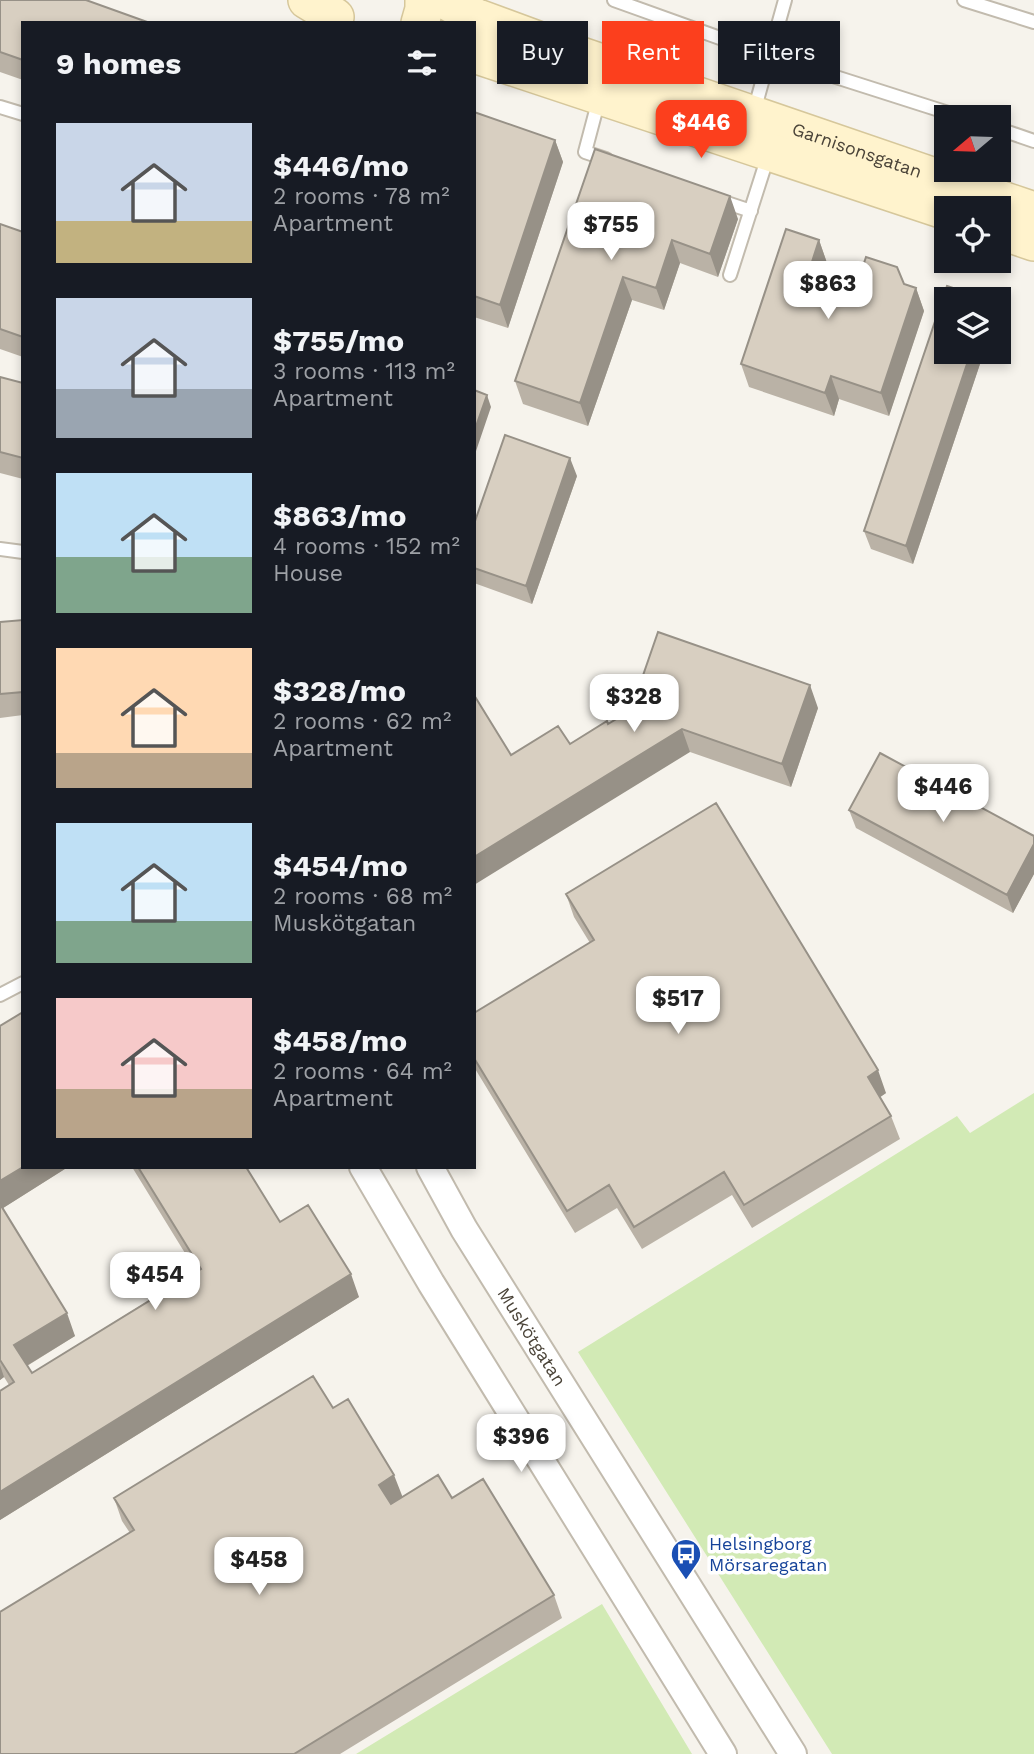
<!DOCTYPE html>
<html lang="en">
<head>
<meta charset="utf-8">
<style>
  body { margin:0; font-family:"Work Sans",sans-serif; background:#20242c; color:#f1f3f6; height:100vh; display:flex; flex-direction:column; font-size:26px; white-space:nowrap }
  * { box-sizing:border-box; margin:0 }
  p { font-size:23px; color:#9ea1a6 }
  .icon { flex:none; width:38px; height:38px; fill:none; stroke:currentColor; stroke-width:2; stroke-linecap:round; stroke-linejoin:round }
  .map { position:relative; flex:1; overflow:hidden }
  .sheet { position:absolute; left:21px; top:21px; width:455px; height:1148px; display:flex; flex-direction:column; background:#171b24; border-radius:0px; box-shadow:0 4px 10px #0003 }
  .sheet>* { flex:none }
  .guide { position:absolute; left:497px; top:21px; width:430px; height:63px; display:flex; gap:14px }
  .needle { width:46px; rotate:251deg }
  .buttons { position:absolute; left:934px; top:105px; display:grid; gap:14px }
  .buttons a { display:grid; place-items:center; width:77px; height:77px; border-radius:0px; background:#171b24; box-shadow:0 4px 10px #0003; font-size:35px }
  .price { position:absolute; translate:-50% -60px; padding:0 16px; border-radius:14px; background:#fff; color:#222; font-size:23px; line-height:46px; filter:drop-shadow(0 2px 4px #0008) }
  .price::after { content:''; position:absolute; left:50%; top:42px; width:21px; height:16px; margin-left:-10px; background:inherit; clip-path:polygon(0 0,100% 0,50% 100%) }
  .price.selected { background:#fc3f1d; color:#fff }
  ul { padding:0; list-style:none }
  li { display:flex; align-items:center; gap:21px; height:175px; padding:0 35px }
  li span { display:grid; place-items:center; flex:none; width:196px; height:140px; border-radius:0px; color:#555 }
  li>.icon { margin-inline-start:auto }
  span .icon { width:84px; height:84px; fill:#fffc; stroke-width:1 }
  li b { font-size:30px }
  h2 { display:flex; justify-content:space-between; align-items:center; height:84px; padding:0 35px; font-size:30px }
  .pill { padding:0 24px; border-radius:0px; background:#171b24; box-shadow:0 4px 10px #0003; font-size:24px; line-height:63px }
  .pill.selected { background:#fc3f1d; color:#fff }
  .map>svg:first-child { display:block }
  .green { fill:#d2eab5 }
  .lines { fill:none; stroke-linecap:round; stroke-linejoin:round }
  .lane-casing { stroke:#c2bbae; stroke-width:16 }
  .street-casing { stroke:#c2bbae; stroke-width:30 }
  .secondary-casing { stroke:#d6c79b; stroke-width:40 }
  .lane { stroke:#fff; stroke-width:12 }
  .street { stroke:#fff; stroke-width:26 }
  .secondary { stroke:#fff3cd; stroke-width:37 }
  .wall { fill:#bab2a6 }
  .shaded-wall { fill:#979187 }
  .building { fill:#d8cfc1; stroke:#979187; stroke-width:2 }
  .labels { text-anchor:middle; stroke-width:7; stroke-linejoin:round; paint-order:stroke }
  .street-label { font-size:18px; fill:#4b4439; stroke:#fff }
  .transit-label { font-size:18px; fill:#164399; stroke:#fff; text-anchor:start }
</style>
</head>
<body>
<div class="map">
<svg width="1034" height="1754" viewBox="0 0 1034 1754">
  <rect width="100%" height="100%" fill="#f6f3ec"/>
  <path class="green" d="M1034 1093V1754H832L578 1352 957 1116 970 1133Z
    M602 1604 692 1754H356Z"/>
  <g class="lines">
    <g class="lane-casing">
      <path id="lane" d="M614 0 770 56 961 117
        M964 0 1034 22
        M599 99 585 152 606 159
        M0 107 23 114
        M754 111 785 0
        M999 129 1034 141
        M718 200 751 211
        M730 275 768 156
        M0 549 23 552
        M0 995 23 983"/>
    </g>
    <g class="street-casing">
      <g id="street">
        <path d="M363 1167 431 1283 723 1754"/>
        <path id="s1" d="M430 1167 464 1229 793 1754"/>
      </g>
    </g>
    <g class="secondary-casing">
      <g id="secondary">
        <path d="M307 0 335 17"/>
        <path id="s2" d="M445 0 475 17 581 56 1034 211"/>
        <path d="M420 23 424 9V0"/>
        <path d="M474 54 947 211"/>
        <path d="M999 230 1034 242"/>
      </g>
    </g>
    <use href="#lane" class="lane"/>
    <use href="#street" class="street"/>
    <use href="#secondary" class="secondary"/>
  </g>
  <path class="wall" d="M0 0 23 23V80L0 72Z
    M474 112 555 140 563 162 508 328 474 317Z
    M595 149 738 219 718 277 680 263 664 310 632 300 588 426 523 404 515 381Z
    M0 224 23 232V357L0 349Z
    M819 240 827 263 824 273 857 284H904L916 288 924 311 889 416 839 399 834 416 749 387 741 364Z
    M947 352H984L913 564 871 549 864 531Z
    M0 377 23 383V479L0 473Z
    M577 476 532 604 474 583V524Z
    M23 620V715L0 718V622Z
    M818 708 791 787 690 752 511 755 570 744 608 724Z
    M849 810 1034 836V874L1013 913 856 828Z
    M566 894 886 1093 880 1097 891 1116 900 1139 752 1228 732 1195 642 1249 617 1208 575 1233 474 1067V1013L590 943 574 917Z
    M0 1026 23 1167H68L3 1208 75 1336 27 1366 32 1373 196 1271 132 1167H246L280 1222 359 1297 0 1520V1391L9 1385 4 1377 0 1380Z
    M333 1408 402 1497 452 1498 554 1595 562 1618 340 1754H0L130 1533 122 1521 114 1498Z"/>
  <path class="shaded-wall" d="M555 140 563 162 508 328 500 305Z
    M730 196 738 219 718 277 710 254Z
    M672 240 680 263 664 310 656 288Z
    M819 240 827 263 818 291 810 268Z
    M623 277 632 300 588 426 580 403Z
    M916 288 924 311 889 416 881 393Z
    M971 352H984L913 564 906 546Z
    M831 376 839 399 834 416 825 393Z
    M487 395 491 407 474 457V432Z
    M570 458 577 476 532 604 526 586Z
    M810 685 818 708 791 787 782 764Z
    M682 729 690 752 474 885V857Z
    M1034 844V874L1013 913 1007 895Z
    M878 1070 886 1093 876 1100 868 1077Z
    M23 1167H68L0 1210V1181Z
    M351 1274 359 1297 0 1520V1492Z
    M67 1313 75 1336 23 1368 14 1345Z
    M0 1365 4 1377 0 1380Z
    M394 1475 403 1498 387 1508 379 1485Z"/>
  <path class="building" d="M0 0H86L150 23H23V60L0 52Z
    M474 112 555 140 500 305 474 296Z
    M595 149 730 196 710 254 672 240 656 288 623 277 580 403 515 381Z
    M0 224 23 232V337L0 329Z
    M786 229 819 240 810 268 857 284 866 257 897 267 904 284 916 288 881 393 831 376 825 393 741 364Z
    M947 286 986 299H947V352H971L906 546 864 531Z
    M0 377 23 383V458L0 452Z
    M474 390 487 395 474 432Z
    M505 435 570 458 526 586 474 568V524Z
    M23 620V692L0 694V622Z
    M658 632 810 685 782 764 682 729 474 857V695L511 755 558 726 570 744 607 721 608 724 631 710Z
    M880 753 1034 836V844L1007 895 849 810Z
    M716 803 878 1070 868 1077 891 1116 744 1205 724 1172 634 1227 609 1185 567 1211 474 1058V1013L594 940 566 894Z
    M23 1012V1167L0 1181V1026Z
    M138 1167H246L280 1222 308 1205 351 1274 0 1492V1391L14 1382 0 1360V1204L67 1313 14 1345 32 1373 201 1269Z
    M313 1376 333 1408 348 1399 394 1475 379 1485 391 1504 438 1475 452 1498 483 1479 554 1595 294 1754H0V1612L134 1530 114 1498Z"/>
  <defs>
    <g id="bus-pin" transform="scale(1.575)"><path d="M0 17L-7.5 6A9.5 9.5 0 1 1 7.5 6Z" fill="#1a4fb4" stroke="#fff"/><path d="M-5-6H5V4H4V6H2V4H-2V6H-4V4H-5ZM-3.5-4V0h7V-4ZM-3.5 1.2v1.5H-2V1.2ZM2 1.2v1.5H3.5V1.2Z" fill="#fff"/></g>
  </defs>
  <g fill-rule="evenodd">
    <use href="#bus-pin" x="686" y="1554"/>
  </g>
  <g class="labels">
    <g class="street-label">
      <text dy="6" stroke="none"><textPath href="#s2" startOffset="439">Garnisonsgatan</textPath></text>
      <text dy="6" stroke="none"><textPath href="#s1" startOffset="198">Muskötgatan</textPath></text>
    </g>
    <g class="transit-label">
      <text x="709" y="1550">Helsingborg<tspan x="709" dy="21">Mörsaregatan</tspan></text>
    </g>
  </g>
</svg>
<div class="buttons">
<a><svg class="needle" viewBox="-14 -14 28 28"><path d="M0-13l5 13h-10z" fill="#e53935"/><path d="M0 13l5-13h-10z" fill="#9ea1a6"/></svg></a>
<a><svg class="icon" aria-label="locate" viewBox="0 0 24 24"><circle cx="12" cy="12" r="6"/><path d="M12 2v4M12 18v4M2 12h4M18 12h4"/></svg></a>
<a><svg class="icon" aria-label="layers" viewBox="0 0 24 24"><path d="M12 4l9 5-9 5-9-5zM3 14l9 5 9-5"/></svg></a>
</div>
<b class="price selected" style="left:701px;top:160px">$446</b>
<b class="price" style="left:611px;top:262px">$755</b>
<b class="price" style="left:828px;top:321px">$863</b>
<b class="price" style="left:634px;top:734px">$328</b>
<b class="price" style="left:943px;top:824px">$446</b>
<b class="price" style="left:678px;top:1036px">$517</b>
<b class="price" style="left:155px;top:1312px">$454</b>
<b class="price" style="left:521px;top:1474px">$396</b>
<b class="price" style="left:259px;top:1597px">$458</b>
<div class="guide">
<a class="pill">Buy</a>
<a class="pill selected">Rent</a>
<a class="pill">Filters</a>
</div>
<section class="sheet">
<h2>9 homes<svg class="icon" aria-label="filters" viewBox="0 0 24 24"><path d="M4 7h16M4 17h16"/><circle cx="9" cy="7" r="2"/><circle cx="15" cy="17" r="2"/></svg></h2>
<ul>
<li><span style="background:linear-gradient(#c9d6e8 70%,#c2b280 0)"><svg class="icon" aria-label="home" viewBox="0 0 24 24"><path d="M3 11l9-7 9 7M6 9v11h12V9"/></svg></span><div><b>$446/mo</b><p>2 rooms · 78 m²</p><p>Apartment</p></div></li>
<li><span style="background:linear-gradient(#c9d6e8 65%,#9aa5b1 0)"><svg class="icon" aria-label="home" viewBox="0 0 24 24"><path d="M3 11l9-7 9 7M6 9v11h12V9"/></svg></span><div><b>$755/mo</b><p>3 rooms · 113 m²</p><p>Apartment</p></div></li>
<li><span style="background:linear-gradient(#bfe0f5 60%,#7fa58c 0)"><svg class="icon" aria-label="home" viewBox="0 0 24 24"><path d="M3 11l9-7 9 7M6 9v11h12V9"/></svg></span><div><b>$863/mo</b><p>4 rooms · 152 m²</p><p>House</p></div></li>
<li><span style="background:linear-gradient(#ffd9b3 75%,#b9a48a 0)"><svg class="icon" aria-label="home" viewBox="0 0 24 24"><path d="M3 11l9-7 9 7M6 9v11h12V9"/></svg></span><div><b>$328/mo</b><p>2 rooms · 62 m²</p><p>Apartment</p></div></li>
<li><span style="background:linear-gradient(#bfe0f5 70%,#7fa58c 0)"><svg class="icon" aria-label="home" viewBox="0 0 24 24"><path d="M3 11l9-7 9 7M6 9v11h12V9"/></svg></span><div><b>$454/mo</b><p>2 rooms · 68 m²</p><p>Muskötgatan</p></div></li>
<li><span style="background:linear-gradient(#f6c9c9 65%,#b9a48a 0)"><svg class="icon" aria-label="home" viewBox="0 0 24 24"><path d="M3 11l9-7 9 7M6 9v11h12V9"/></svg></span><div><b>$458/mo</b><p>2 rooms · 64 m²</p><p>Apartment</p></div></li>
</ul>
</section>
</div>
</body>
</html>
